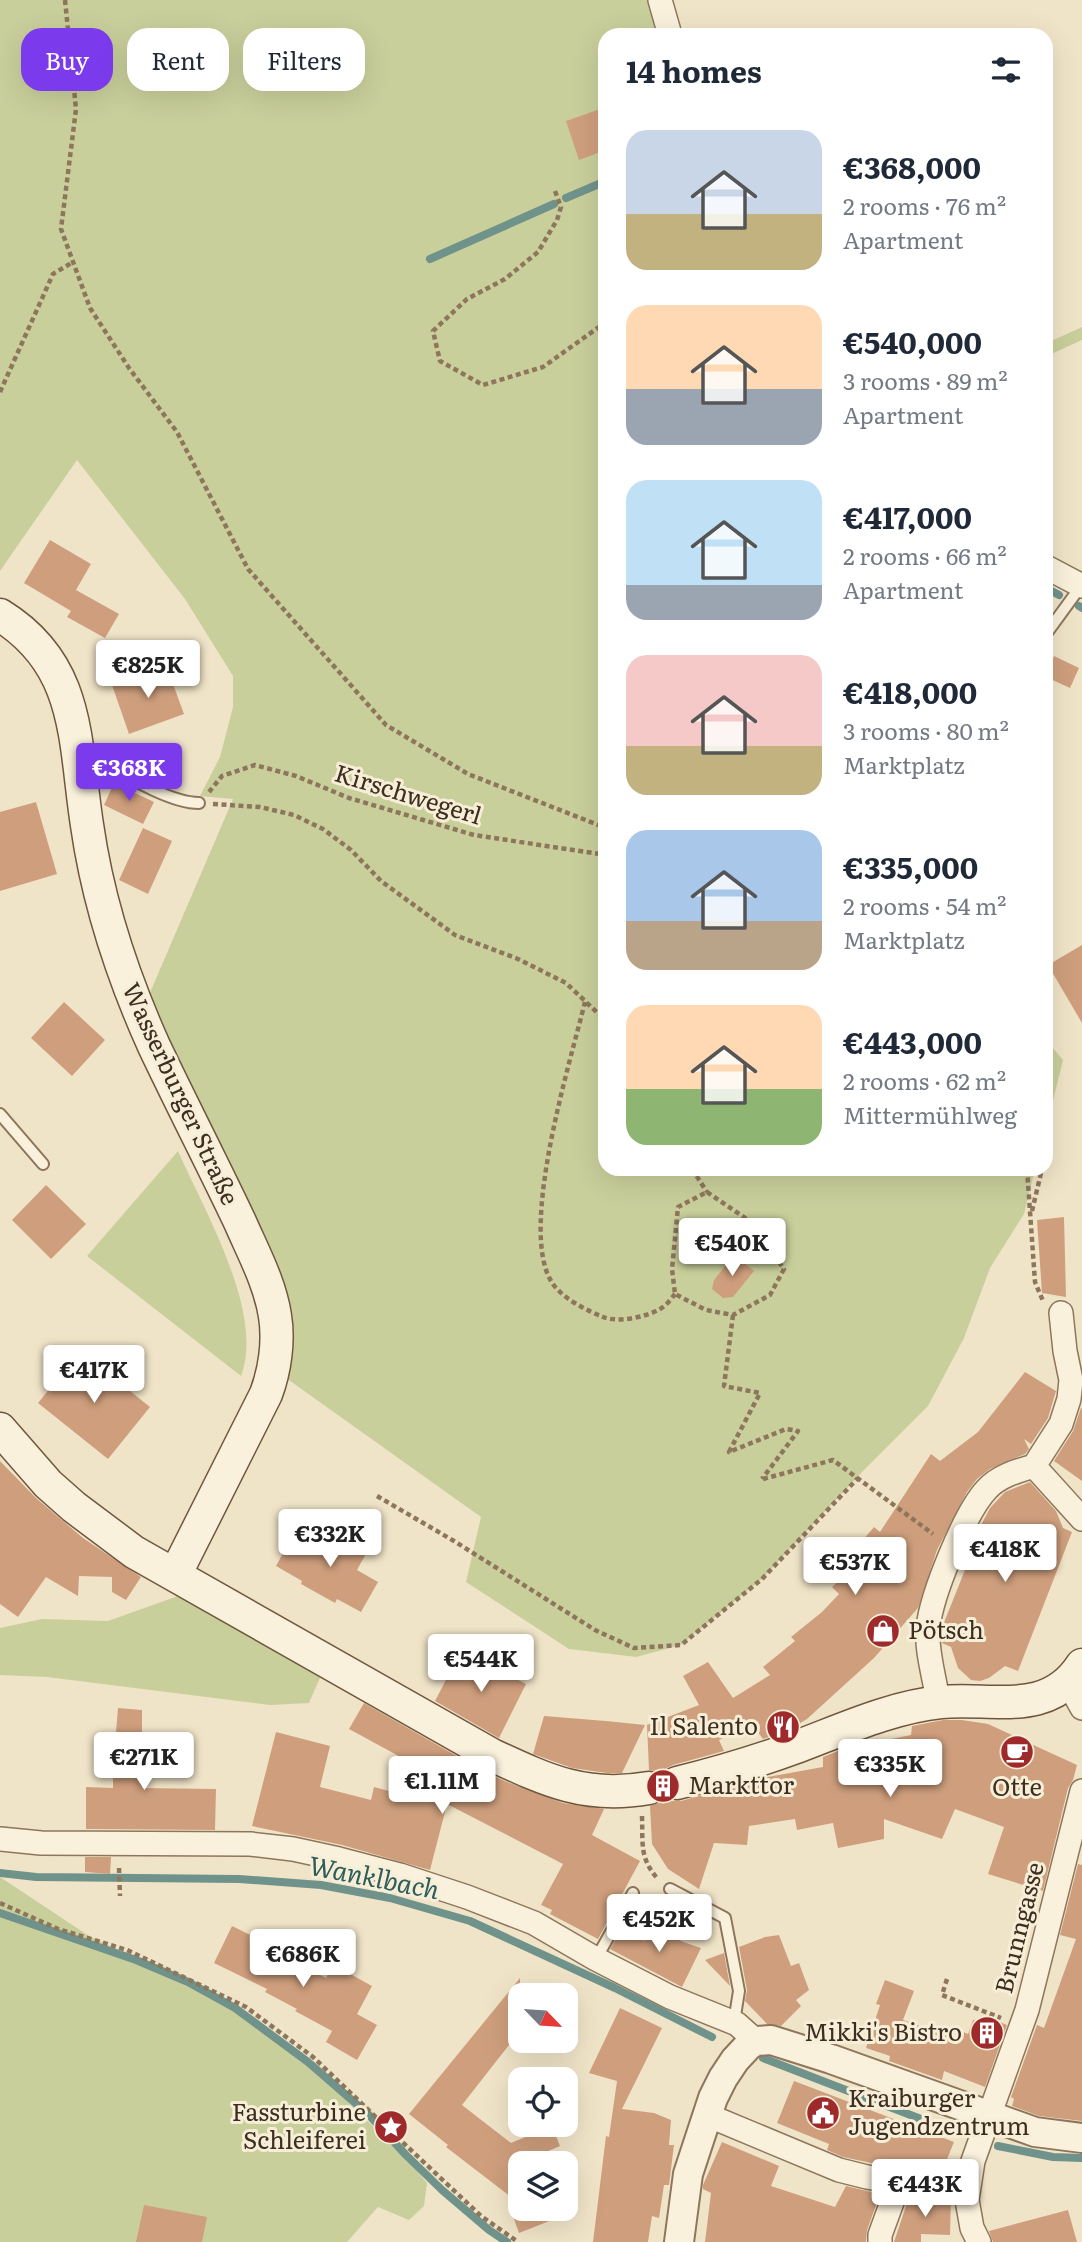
<!DOCTYPE html>
<html lang="en">
<head>
<meta charset="utf-8">
<style>
  body { margin:0; font-family:Literata,serif; background:#f2f2f3; color:#1f2937; height:100vh; display:flex; flex-direction:column; font-size:26px; white-space:nowrap }
  * { box-sizing:border-box; margin:0 }
  p { font-size:23px; color:#747a83 }
  .icon { flex:none; width:38px; height:38px; fill:none; stroke:currentColor; stroke-width:2; stroke-linecap:round; stroke-linejoin:round }
  .map { position:relative; flex:1; overflow:hidden }
  .panel { position:absolute; left:598px; top:28px; width:455px; height:1148px; display:flex; flex-direction:column; background:#fff; border-radius:21px; box-shadow:0 7px 28px #0002 }
  .panel>* { flex:none }
  .top-card { position:absolute; left:21px; top:28px; width:472px; height:63px; display:flex; gap:14px }
  .needle { width:46px; rotate:115deg }
  .fabs { position:absolute; left:508px; top:1983px; display:grid; gap:14px }
  .fabs a { display:grid; place-items:center; width:70px; height:70px; border-radius:14px; background:#fff; box-shadow:0 7px 28px #0002; font-size:35px }
  .price { position:absolute; translate:-50% -60px; padding:0 16px; border-radius:7px; background:#fff; color:#222; font-size:23px; line-height:46px; filter:drop-shadow(0 2px 4px #0008) }
  .price::after { content:''; position:absolute; left:50%; top:42px; width:21px; height:16px; margin-left:-10px; background:inherit; clip-path:polygon(0 0,100% 0,50% 100%) }
  .price.current { background:#7c3aed; color:#fff }
  ul { padding:0; list-style:none }
  li { display:flex; align-items:center; gap:21px; height:175px; padding:0 28px }
  li span { display:grid; place-items:center; flex:none; width:196px; height:140px; border-radius:21px; color:#555 }
  li>.icon { margin-inline-start:auto }
  span .icon { width:84px; height:84px; fill:#fffc; stroke-width:1 }
  li b { font-size:30px }
  h2 { display:flex; justify-content:space-between; align-items:center; height:84px; padding:0 28px; font-size:30px }
  .pill { padding:0 24px; border-radius:21px; background:#fff; box-shadow:0 7px 28px #0002; font-size:24px; line-height:63px }
  .pill.current { background:#7c3aed; color:#fff }
  .map>svg:first-child { display:block }
  .green { fill:#c9cf9b }
  .lines { fill:none; stroke-linecap:round; stroke-linejoin:round }
  .stream { stroke:#6f938a; stroke-width:8 }
  .building { fill:#cf9f7d }
  .service-casing { stroke:#8d765c; stroke-width:14 }
  .minor-casing { stroke:#8d765c; stroke-width:26 }
  .tertiary-casing { stroke:#8d765c; stroke-width:32 }
  .secondary-casing { stroke:#6f573f; stroke-width:35 }
  .path { stroke:#8d765c; stroke-width:4.5; stroke-dasharray:5 3.5; stroke-linecap:butt }
  .service { stroke:#faf1dc; stroke-width:10 }
  .minor { stroke:#faf1dc; stroke-width:23 }
  .tertiary { stroke:#faf1dc; stroke-width:28 }
  .secondary { stroke:#faf1dc; stroke-width:32 }
  .labels { text-anchor:middle; stroke-width:6; stroke-linejoin:round; paint-order:stroke }
  .street-label { font-size:24px; fill:#3d2e20; stroke:#f7eed8 }
  .poi-label { font-size:24px; fill:#3d2e20; stroke:#f7eed8; text-anchor:start }
  .water-label { font-size:26px; font-style:italic; fill:#2f5d5a; stroke:#f7eed8 }
</style>
</head>
<body>
<div class="map">
<svg width="1082" height="2242" viewBox="0 0 1082 2242">
  <rect width="100%" height="100%" fill="#f0e4c8"/>
  <path class="green" d="M0 0H655L665 35H606V1169H1035L1024 1214 990 1268 964 1338 928 1406 864 1470 762 1579 681 1645 636 1657 569 1649 466 1582 481 1517 286 1378 146 1002 233 799 200 796 220 757 233 707V676L185 599 77 460 0 571Z
    M1082 327V340L1047 356V343Z
    M1047 1041 1063 1060 1047 1125Z
    M178 1151C204 1210 265 1313 241 1376L87 1256Z
    M178 1596 322 1673 309 1703 270 1705 47 1677 0 1675V1628L42 1619 108 1621Z
    M0 1877 89 1936 224 2001 285 2041 408 2160 427 2183 424 2206 409 2220 378 2207 347 2242H0Z"/>
  <g class="lines">
    <path class="stream" d="M566 198 606 181
      M430 259 554 204
      M1046 588 1059 595
      M1079 606 1082 608
      M0 1873 36 1877 239 1879 321 1885 390 1898 470 1921 615 1988 712 2037
      M0 1913 136 1960 188 1982 235 2008 308 2062 369 2115 406 2155 442 2190 489 2230 507 2242
      M763 2058 952 2131
      M998 2146 1053 2157 1082 2158"/>
  </g>
  <path class="building" d="M606 107V150L579 160 566 121Z
    M50 540 91 564 76 590 119 614 105 638 67 617 71 611 24 583Z
    M1054 656 1079 668 1070 688 1046 677Z
    M166 665 184 714 129 734 112 685Z
    M114 783 154 802 143 824 104 805Z
    M36 802 57 874 0 891V812Z
    M143 828 172 841 148 894 119 880Z
    M1082 945V1023L1048 965Z
    M64 1002 105 1040 72 1076 31 1038Z
    M46 1185 86 1224 51 1259 12 1220Z
    M1064 1217 1066 1297 1042 1293 1037 1220Z
    M734 1255 754 1271 733 1297 723 1298 712 1289 714 1280Z
    M80 1351 150 1407 108 1459 38 1403Z
    M1025 1372 1056 1391 1048 1418 1031 1444 1024 1439 1029 1449 1025 1454 990 1469 977 1479 967 1492 937 1550 918 1608 874 1658 807 1719 787 1731 763 1739 751 1723 719 1740 724 1751 673 1765 665 1769 661 1775 655 1771 649 1770 647 1725 699 1705 683 1676 708 1662 733 1698 770 1675 763 1667 795 1641 791 1637 822 1612 839 1594 832 1587 848 1572 841 1566 874 1527 880 1532 931 1454 940 1461 978 1432Z
    M1081 1408H1082V1481L1054 1461 1073 1431Z
    M0 1461 36 1498 83 1538 141 1577 126 1600 112 1592V1577L79 1576 78 1596 46 1577 18 1617 0 1604Z
    M1030 1482 1056 1511 1063 1528 1072 1532 1018 1671 1005 1666 989 1678 980 1681 971 1680 958 1668 951 1647 942 1643 943 1625 977 1540 968 1550 990 1508 1005 1492Z
    M330 1529 368 1550 357 1570 378 1582 361 1612 337 1599 335 1603 301 1584 302 1581 276 1566 294 1533 319 1548Z
    M461 1651 526 1684 499 1738 435 1701Z
    M364 1703 483 1771 505 1781 563 1803 604 1809 592 1835 640 1861 598 1939 550 1914 552 1910 541 1905 563 1864 447 1804 430 1870 342 1845 252 1826 276 1732 330 1746 320 1787 371 1800 374 1787 389 1791 406 1760 349 1729Z
    M118 1708 142 1710V1788L216 1789 215 1830 86 1829V1787L113 1788V1732H116Z
    M544 1716 606 1721 645 1725 622 1773H607L572 1768 533 1754Z
    M943 1720H962L988 1724 1077 1765 1073 1780 1068 1788 1043 1891 988 1874 1004 1827 955 1809 942 1839 884 1819V1839L838 1848 833 1823 797 1830 795 1819 749 1826 747 1845 714 1843 699 1889 668 1869 652 1844 650 1806 659 1803 665 1797 673 1801H681L762 1778 823 1767V1757L843 1749 911 1735 912 1726Z
    M85 1857H111L110 1874 85 1872Z
    M1078 1864 1082 1865V2121L1039 2116 1012 2106 1014 2099 1011 2097 1037 2025 1044 2028 1076 1939 1060 1935Z
    M232 1926 279 1949 277 1953 326 1978 334 1965 372 1986 357 2014 377 2025 357 2060 326 2042 332 2031 295 2011 297 2009 265 1992 267 1989 214 1963Z
    M653 1926 683 1942 701 1948 682 1987 610 1949 622 1929 644 1941Z
    M779 1935 791 1966 799 1963 809 1990 796 2000 801 2006 781 2026 767 2024 745 2001 747 1990 739 1947 765 1937Z
    M724 1953 730 1986 705 1960Z
    M520 1978V2031L462 2105 511 2143 552 2126 560 2146 520 2163V2204L446 2147 448 2145 409 2114Z
    M885 1980 914 1991 903 2020 957 2039 961 2031 968 2034 973 2020 985 2024 988 2017 1007 2025 985 2087 944 2071 942 2080 889 2061 890 2056 866 2048 880 2005 876 2004Z
    M620 2008 662 2028 622 2109 654 2113 671 2120 669 2145H674L669 2185H664L659 2218 652 2216 648 2242H593L606 2136 609 2137 617 2081 589 2073Z
    M794 2081 954 2142 943 2169H900L843 2157 827 2150 829 2144 777 2123Z
    M722 2142 779 2166 771 2186 835 2207 846 2186 880 2194 867 2230 866 2242H705L711 2193 703 2189V2185Z
    M909 2197H951L950 2235 921 2234V2242H894Z
    M144 2205 207 2217 202 2242H136Z
    M510 2208H577V2210L519 2233Z
    M1068 2210 1077 2242H993L989 2231Z"/>
  <g class="lines">
    <g class="service-casing">
      <path id="service" d="M1046 634 1081 586
        M84 752C114 768 166 803 199 803
        M0 1114 43 1164
        M670 1889 725 1918 739 1991 735 2016 737 2022
        M596 1959 633 1893"/>
    </g>
    <g class="minor-casing">
      <path id="minor" d="M660 0 670 35
        M1046 567 1082 586
        M1034 1466 1082 1519
        M1068 1683 1082 1708
        M938 1702C935 1678 926 1652 928 1628 931 1596 965 1512 987 1489 999 1476 1017 1471 1034 1466L1061 1424 1069 1399 1071 1380 1065 1351 1061 1313
        M0 1839 41 1843 250 1844 293 1849 339 1859 400 1875 467 1897 534 1923 596 1959 670 1997 737 2024 756 2041
        M707 2115 839 2170 867 2177 899 2183H968
        M880 2242V2235L899 2183
        M979 2242 972 2228 967 2200 973 2161 1027 2010 1082 1791"/>
    </g>
    <g class="tertiary-casing">
      <path id="tertiary" d="M679 2242 688 2174 713 2098 723 2078 735 2060 749 2045 756 2041 771 2040 831 2059 1035 2132 1082 2138"/>
    </g>
    <g class="secondary-casing">
      <path id="secondary" d="M0 615C81 665 74 741 87 825 98 902 122 975 154 1046 182 1105 212 1163 240 1222 253 1252 270 1283 275 1316 279 1341 275 1370 266 1394L175 1575
        M0 1429 48 1484 74 1507 134 1552 492 1755C548 1781 586 1799 649 1788
        M677 1783C718 1773 758 1761 799 1746 844 1729 892 1707 941 1702 993 1697 1048 1718 1082 1665"/>
    </g>
    <path class="path" d="M65 0 76 109 61 229 90 308 129 368 177 432 248 569 386 725 468 774 606 828
      M555 191 561 207 557 220 538 252 505 279 467 299 433 331 440 361 483 385 543 367 606 322
      M0 392 53 274 73 262
      M209 792 222 776 255 765 296 776 349 798 474 835 606 855
      M213 804 260 807 294 815 323 829 351 850 381 881 455 935 518 959 566 983 606 1021
      M1046 970V971
      M585 1002C570 1063 519 1227 551 1281 561 1298 586 1310 603 1317 618 1323 646 1317 660 1309 666 1306 671 1299 675 1294
      M692 1169 707 1192
      M1027 1169 1035 1282 1043 1301
      M707 1192 751 1222 784 1269 770 1295 733 1315 706 1310 675 1294 672 1269 678 1207Z
      M1032 1211 1042 1169
      M733 1315 724 1386 760 1393 729 1452 786 1429 798 1431 762 1479
      M763 1479 833 1460 933 1534
      M377 1496 454 1541 595 1630 634 1648 681 1645 762 1579 858 1478
      M642 1816C643 1843 639 1858 658 1879
      M119 1868 120 1896
      M0 1903 58 1929 127 1950 246 2007 313 2057 381 2122 378 2128 389 2139 396 2136 481 2216 518 2242
      M947 1979 942 1995 1001 2018"/>
    <use href="#service" class="service"/>
    <use href="#minor" class="minor"/>
    <use href="#tertiary" class="tertiary"/>
    <use href="#secondary" class="secondary"/>
  </g>
  <defs>
    <g id="shop-disc" transform="scale(1.75)"><circle r="9.5" fill="#9e2a2b" stroke="#f7eed8"/><path d="M-5-2.5h2.3a2.7 3.5 0 0 1 5.4 0H5L5.5 6h-11ZM-1.5-2.5h3a1.5 2.3 0 0 0-3 0Z" fill="#fff"/></g>
    <g id="restaurant-disc" transform="scale(1.75)"><circle r="9.5" fill="#9e2a2b" stroke="#f7eed8"/><path d="M-5-6h1v4h1v-4h1v4h1v-4h1v5L-1.5 .5V6h-2V.5L-5-1ZM5-6V6H3V1.5H1.5Q1.5-4 5-6Z" fill="#fff"/></g>
    <g id="cafe-disc" transform="scale(1.75)"><circle r="9.5" fill="#9e2a2b" stroke="#f7eed8"/><path d="M-5.5-4.5H6V0H3Q3 3.5 0 3.5H-2.5Q-5.5 3.5-5.5 0ZM3-3.2v2h1.7v-2ZM-6 4.5H4V6H-6Z" fill="#fff"/></g>
    <g id="building-disc" transform="scale(1.75)"><circle r="9.5" fill="#9e2a2b" stroke="#f7eed8"/><path d="M-4-6H4V6H1V3H-1V6H-4ZM-2.5-4.3h1.7v1.8h-1.7ZM.8-4.3h1.7v1.8H.8ZM-2.5-1h1.7V.8h-1.7ZM.8-1h1.7V.8H.8Z" fill="#fff"/></g>
    <g id="civic-disc" transform="scale(1.75)"><circle r="9.5" fill="#9e2a2b" stroke="#f7eed8"/><path d="M-.6-6.5H3V-4.5H.6V-3L4-1V1h2V6H-6V1h2V-1L-.6-3ZM-1.2 2.5V6h2.4V2.5Z" fill="#fff"/></g>
    <g id="sight-disc" transform="scale(1.75)"><circle r="9.5" fill="#9e2a2b" stroke="#f7eed8"/><path d="M0-6L1.8-2.2L6-1.7L2.9 1.2L3.7 5.4L0 3.3L-3.7 5.4L-2.9 1.2L-6-1.7L-1.8-2.2Z" fill="#fff"/></g>
  </defs>
  <g fill-rule="evenodd">
    <use href="#shop-disc" x="883" y="1631"/>
    <use href="#restaurant-disc" x="783" y="1727"/>
    <use href="#cafe-disc" x="1017" y="1752"/>
    <use href="#building-disc" x="663" y="1786"/>
    <use href="#building-disc" x="987" y="2033"/>
    <use href="#civic-disc" x="823" y="2113"/>
    <use href="#sight-disc" x="391" y="2127"/>
  </g>
  <g class="labels">
    <g class="street-label">
      <text transform="translate(408 795) rotate(17)" y="8">Kirschwegerl</text>
      <text transform="translate(180 1094) rotate(65)" y="8">Wasserburger Straße</text>
      <text transform="translate(1020 1928) rotate(-76)" y="8">Brunngasse</text>
    </g>
    <g class="poi-label">
      <text x="908" y="1639">Pötsch</text>
      <text x="758" y="1735" text-anchor="end">Il Salento</text>
      <text x="688" y="1794">Markttor</text>
      <text x="1017" y="1796" text-anchor="middle">Otte</text>
      <text x="962" y="2041" text-anchor="end">Mikki's Bistro</text>
      <text x="848" y="2107">Kraiburger<tspan x="848" dy="28">Jugendzentrum</tspan></text>
      <text x="366" y="2121" text-anchor="end">Fassturbine<tspan x="366" dy="28">Schleiferei</tspan></text>
    </g>
    <g class="water-label">
      <text transform="translate(374 1878) rotate(11)" y="9">Wanklbach</text>
    </g>
  </g>
</svg>
<div class="fabs">
<a><svg class="needle" viewBox="-14 -14 28 28"><path d="M0-13l5 13h-10z" fill="#e53935"/><path d="M0 13l5-13h-10z" fill="#747a83"/></svg></a>
<a><svg class="icon" aria-label="locate" viewBox="0 0 24 24"><circle cx="12" cy="12" r="6"/><path d="M12 2v4M12 18v4M2 12h4M18 12h4"/></svg></a>
<a><svg class="icon" aria-label="layers" viewBox="0 0 24 24"><path d="M12 4l9 5-9 5-9-5zM3 14l9 5 9-5"/></svg></a>
</div>
<b class="price" style="left:148px;top:700px">€825K</b>
<b class="price current" style="left:129px;top:803px">€368K</b>
<b class="price" style="left:732px;top:1278px">€540K</b>
<b class="price" style="left:94px;top:1405px">€417K</b>
<b class="price" style="left:330px;top:1569px">€332K</b>
<b class="price" style="left:1005px;top:1584px">€418K</b>
<b class="price" style="left:855px;top:1597px">€537K</b>
<b class="price" style="left:481px;top:1694px">€544K</b>
<b class="price" style="left:144px;top:1792px">€271K</b>
<b class="price" style="left:890px;top:1799px">€335K</b>
<b class="price" style="left:442px;top:1816px">€1.11M</b>
<b class="price" style="left:659px;top:1954px">€452K</b>
<b class="price" style="left:303px;top:1989px">€686K</b>
<b class="price" style="left:925px;top:2219px">€443K</b>
<div class="top-card">
<a class="pill current">Buy</a>
<a class="pill">Rent</a>
<a class="pill">Filters</a>
</div>
<section class="panel">
<h2>14 homes<svg class="icon" aria-label="filters" viewBox="0 0 24 24"><path d="M4 7h16M4 17h16"/><circle cx="9" cy="7" r="2"/><circle cx="15" cy="17" r="2"/></svg></h2>
<ul>
<li><span style="background:linear-gradient(#c9d6e8 60%,#c2b280 0)"><svg class="icon" aria-label="home" viewBox="0 0 24 24"><path d="M3 11l9-7 9 7M6 9v11h12V9"/></svg></span><div><b>€368,000</b><p>2 rooms · 76 m²</p><p>Apartment</p></div></li>
<li><span style="background:linear-gradient(#ffd9b3 60%,#9aa5b1 0)"><svg class="icon" aria-label="home" viewBox="0 0 24 24"><path d="M3 11l9-7 9 7M6 9v11h12V9"/></svg></span><div><b>€540,000</b><p>3 rooms · 89 m²</p><p>Apartment</p></div></li>
<li><span style="background:linear-gradient(#bfe0f5 75%,#9aa5b1 0)"><svg class="icon" aria-label="home" viewBox="0 0 24 24"><path d="M3 11l9-7 9 7M6 9v11h12V9"/></svg></span><div><b>€417,000</b><p>2 rooms · 66 m²</p><p>Apartment</p></div></li>
<li><span style="background:linear-gradient(#f6c9c9 65%,#c2b280 0)"><svg class="icon" aria-label="home" viewBox="0 0 24 24"><path d="M3 11l9-7 9 7M6 9v11h12V9"/></svg></span><div><b>€418,000</b><p>3 rooms · 80 m²</p><p>Marktplatz</p></div></li>
<li><span style="background:linear-gradient(#a9c7e8 65%,#b9a48a 0)"><svg class="icon" aria-label="home" viewBox="0 0 24 24"><path d="M3 11l9-7 9 7M6 9v11h12V9"/></svg></span><div><b>€335,000</b><p>2 rooms · 54 m²</p><p>Marktplatz</p></div></li>
<li><span style="background:linear-gradient(#ffd9b3 60%,#8fb573 0)"><svg class="icon" aria-label="home" viewBox="0 0 24 24"><path d="M3 11l9-7 9 7M6 9v11h12V9"/></svg></span><div><b>€443,000</b><p>2 rooms · 62 m²</p><p>Mittermühlweg</p></div></li>
</ul>
</section>
</div>
</body>
</html>
